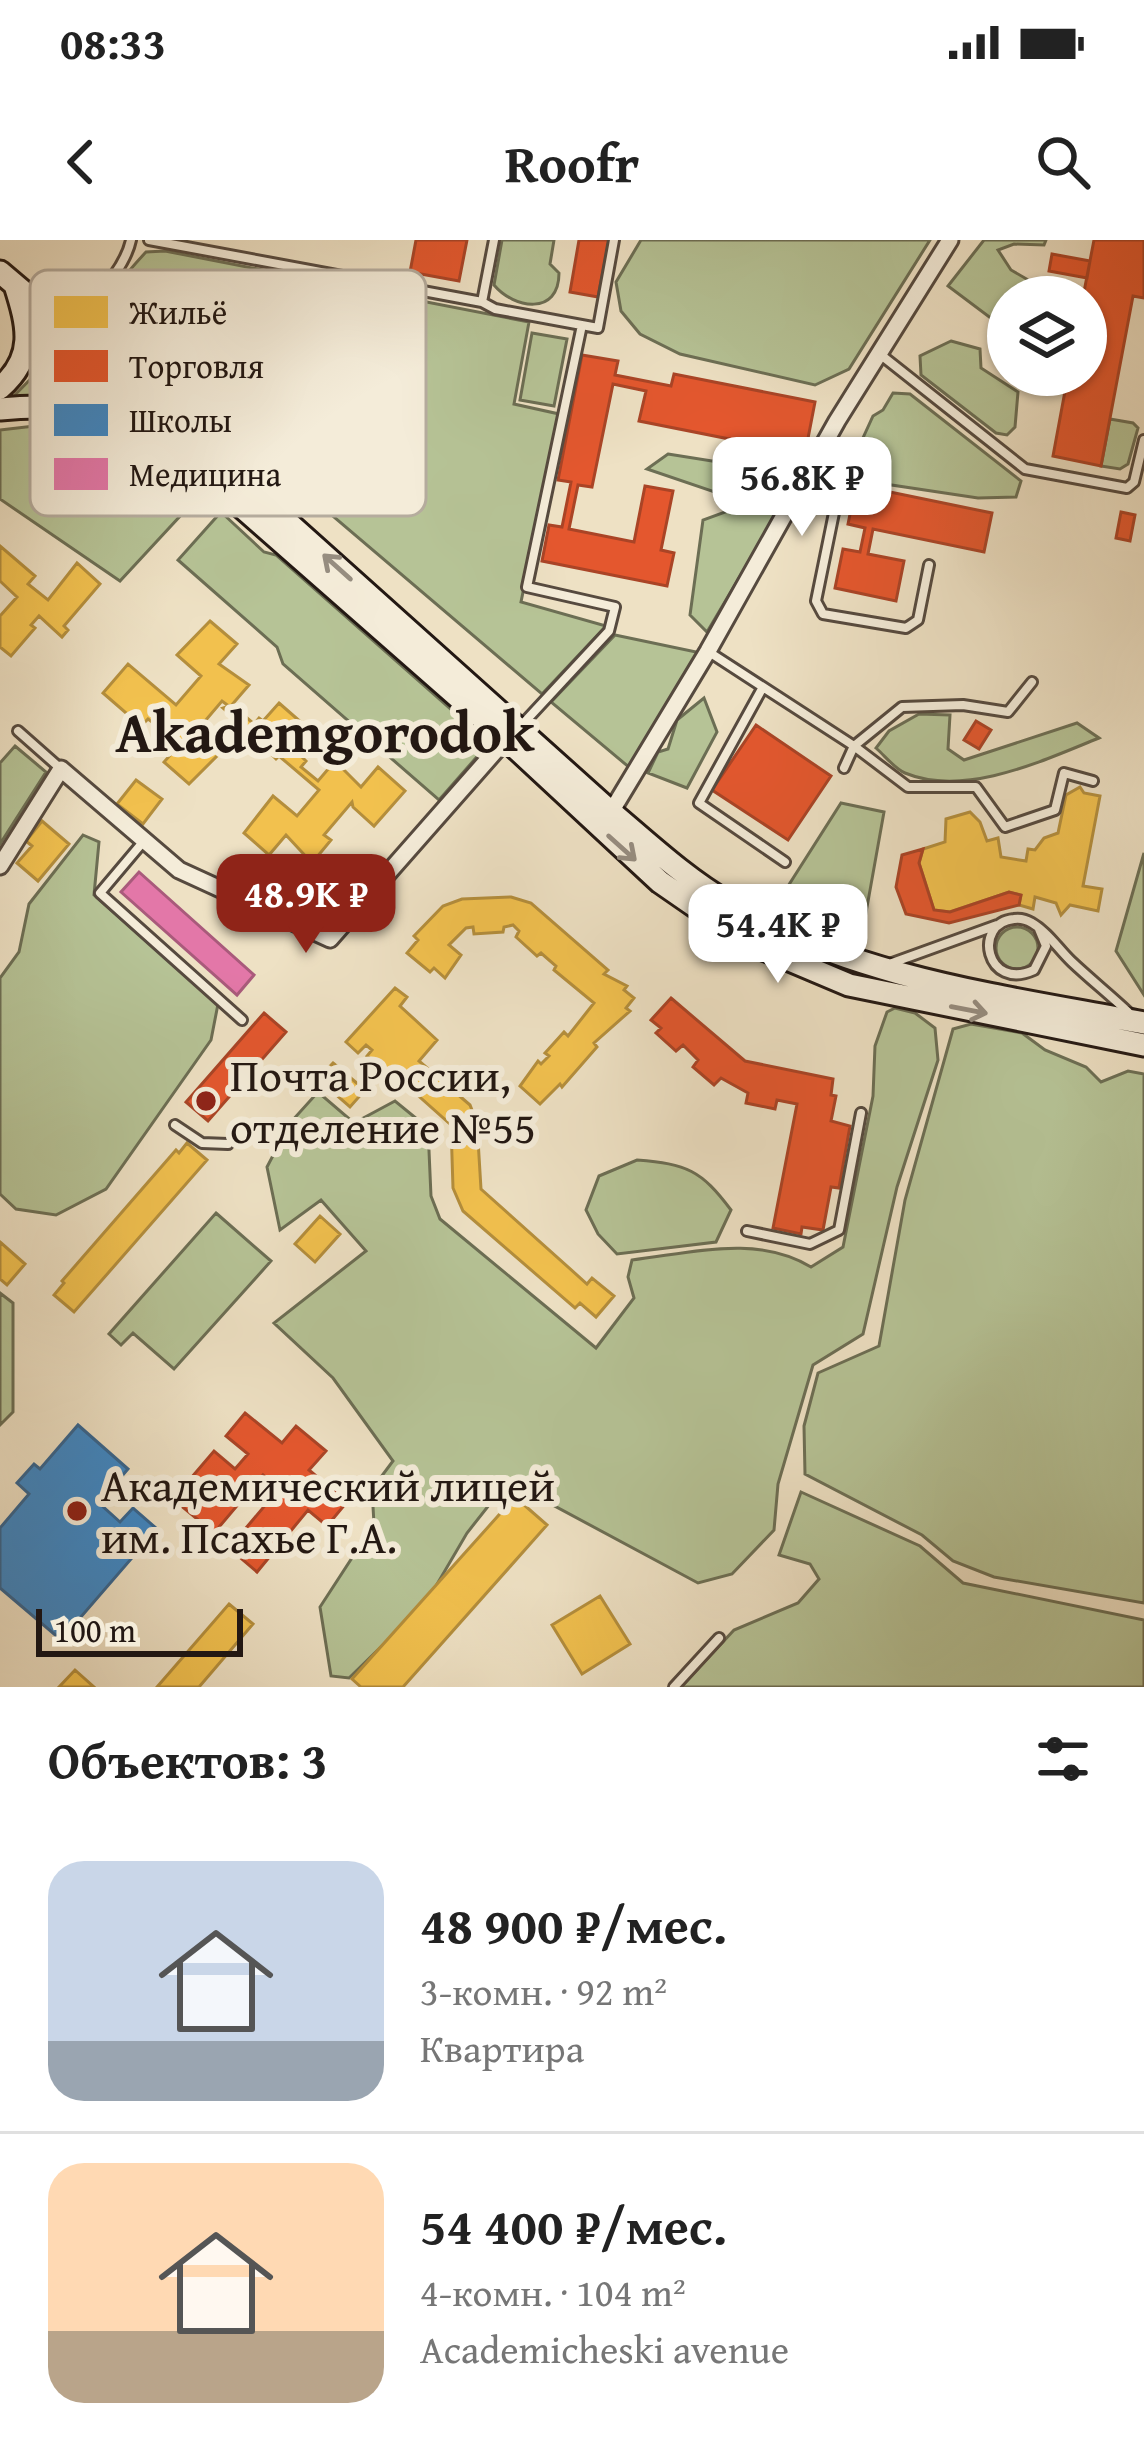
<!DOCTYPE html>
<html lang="ru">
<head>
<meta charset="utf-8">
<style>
  body { margin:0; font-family:"Gentium Book Plus",serif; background:#f6f6f6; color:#222; height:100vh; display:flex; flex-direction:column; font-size:45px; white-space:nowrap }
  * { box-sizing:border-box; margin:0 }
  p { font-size:39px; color:#767676 }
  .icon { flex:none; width:66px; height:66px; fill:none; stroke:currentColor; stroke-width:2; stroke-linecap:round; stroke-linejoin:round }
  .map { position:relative; height:1447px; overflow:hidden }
  .drawer { display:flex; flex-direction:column; background:#fff; flex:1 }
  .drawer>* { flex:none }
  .controls { position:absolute; left:987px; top:36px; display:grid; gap:24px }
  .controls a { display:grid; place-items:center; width:120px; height:120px; border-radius:50%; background:#fff; box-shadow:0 3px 9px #0004; font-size:60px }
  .scale { position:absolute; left:36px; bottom:30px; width:207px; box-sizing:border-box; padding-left:12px; border:6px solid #231813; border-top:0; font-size:33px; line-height:42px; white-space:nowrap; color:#231813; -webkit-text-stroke:9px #f4ecd9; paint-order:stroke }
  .price { position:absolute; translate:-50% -102px; padding:0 27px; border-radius:24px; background:#fff; color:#222; font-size:39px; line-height:78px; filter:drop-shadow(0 3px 6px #0008) }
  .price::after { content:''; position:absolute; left:50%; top:72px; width:36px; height:27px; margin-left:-18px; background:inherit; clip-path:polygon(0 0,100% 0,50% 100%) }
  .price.active { background:#8f2418; color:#fff }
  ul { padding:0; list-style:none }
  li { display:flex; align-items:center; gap:36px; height:300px; padding:0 48px }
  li+li { border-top:3px solid #e0e0e0 }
  li span { display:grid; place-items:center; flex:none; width:336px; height:240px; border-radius:36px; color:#555 }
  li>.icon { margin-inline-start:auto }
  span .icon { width:144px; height:144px; fill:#fffc; stroke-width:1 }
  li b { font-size:51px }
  h2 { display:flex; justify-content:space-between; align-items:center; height:144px; padding:0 48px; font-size:51px }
  .status { display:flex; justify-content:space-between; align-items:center; height:84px; padding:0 60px; background:#fff; direction:ltr }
  .status svg { height:33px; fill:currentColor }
  header { display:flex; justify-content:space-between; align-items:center; height:156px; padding:0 48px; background:#fff; font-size:54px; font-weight:800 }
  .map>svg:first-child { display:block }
  .green { fill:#b6c396; stroke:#6c6e54; stroke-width:3 }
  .homes { fill:#f2c14e; stroke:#b48e3c; stroke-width:3 }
  .shops { fill:#e4572e; stroke:#aa4426; stroke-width:3 }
  .schools { fill:#3f88c5; stroke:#376690; stroke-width:3 }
  .health { fill:#e377a8; stroke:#a95a7b; stroke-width:3 }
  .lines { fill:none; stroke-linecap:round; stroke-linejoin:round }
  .lane-casing { stroke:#564a3f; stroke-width:14 }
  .street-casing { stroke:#564a3f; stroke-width:21 }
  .secondary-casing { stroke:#231813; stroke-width:27 }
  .lane { stroke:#f4ecd9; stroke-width:8 }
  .street { stroke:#f4ecd9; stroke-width:15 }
  .secondary { stroke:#f4ecd9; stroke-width:21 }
  .oneway { stroke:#968d80 }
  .poi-dot { fill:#8f2418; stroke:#f4ecd9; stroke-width:4.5 }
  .labels { text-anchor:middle; stroke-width:12; stroke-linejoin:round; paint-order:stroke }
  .poi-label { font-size:45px; fill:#231813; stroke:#f4ecd9; text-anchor:start }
  .district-label { font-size:57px; font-weight:bold; fill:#231813; stroke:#f4ecd9 }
  .key { fill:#f4ecd9; stroke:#b5ac9e; stroke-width:3 }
  .key-label { font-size:33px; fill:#231813 }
</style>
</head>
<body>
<div class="status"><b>08:33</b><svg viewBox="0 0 49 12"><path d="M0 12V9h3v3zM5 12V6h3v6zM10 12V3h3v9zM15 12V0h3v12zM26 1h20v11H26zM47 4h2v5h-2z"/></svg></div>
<header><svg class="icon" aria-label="back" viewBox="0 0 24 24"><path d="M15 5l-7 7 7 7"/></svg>Roofr<svg class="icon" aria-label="search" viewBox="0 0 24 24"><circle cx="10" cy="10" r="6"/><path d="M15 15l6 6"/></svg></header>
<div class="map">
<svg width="1144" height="1447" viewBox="0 0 1144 1447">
  <rect width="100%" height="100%" fill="#eee1c4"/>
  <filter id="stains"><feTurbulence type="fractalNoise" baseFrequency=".00167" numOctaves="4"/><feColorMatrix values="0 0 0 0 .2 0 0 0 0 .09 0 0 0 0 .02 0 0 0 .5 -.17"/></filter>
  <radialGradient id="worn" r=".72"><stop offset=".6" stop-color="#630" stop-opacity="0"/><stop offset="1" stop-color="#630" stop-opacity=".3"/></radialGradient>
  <path class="green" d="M502 0H554L550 24 559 33C559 76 514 69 494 45Z
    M641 0H930L849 129 815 145 680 114 640 94 621 71 616 42Z
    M984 0H1046L1044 5 1014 4 998 10 1011 30 1037 45V57H1008V91L948 46Z
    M165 11 529 82 514 164 559 174 521 362 606 386 542 454 106 83C111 49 123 37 146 12Z
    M532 93 567 99 554 166 520 160Z
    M951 101 980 109 981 128 1018 152 1015 187 1007 195 996 193 921 135 920 116Z
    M66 103 486 475 154 192 4 166Z
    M893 153 910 154 1021 241 1016 257 978 258 885 244 852 222 873 176 883 170Z
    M1110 179 1133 183 1138 188 1128 224 1120 229 1101 226Z
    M43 185C85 197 135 205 168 235L163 242 174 252 167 260 182 274 120 341 0 259V190Z
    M668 214 769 230 796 242 707 392 690 375 703 280 736 268 715 252 647 229Z
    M221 272 264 312 276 315 489 503 439 560 283 424 277 407 178 320Z
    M615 395 701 413 630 528 551 462Z
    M704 458 717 492 687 548 648 533 658 512 668 509 677 480Z
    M919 474 950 475 948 509 964 520 1077 483 1099 498C1044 520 965 558 905 533 895 529 885 516 876 508L889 491Z
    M15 506 46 532 0 604V523Z
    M841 563 884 572 862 695 824 680 783 654Z
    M83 595 99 602 94 655 218 764 211 800 106 949 56 975 16 969 0 954V738L19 712 29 664Z
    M1144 613V755L1116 711Z
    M996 708a21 21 0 1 1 42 0a21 21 0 1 1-42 0Z
    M895 768 915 773 935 788 938 820 897 947 863 1094 813 1125 778 1244 774 1290 732 1334 698 1343 508 1241 467 1293 426 1363 349 1438 331 1436 320 1367 374 1284 372 1249 393 1221 333 1138 274 1083 366 1011 321 960 280 990 267 927 290 883 318 852 354 883 395 861 428 888 431 956 440 979 596 1108 634 1058 628 1037 632 1020C692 1013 757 994 811 1027L843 1007 873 856 875 806 887 772Z
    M971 784 1022 793 1045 810 1086 827 1101 842 1128 831 1144 834V1363L994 1337 953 1321 922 1295 805 1234 804 1186 818 1133 879 1106 905 960 953 789Z
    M637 920C687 924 701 930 731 970L716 1002 617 1014 598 994 586 970 599 936Z
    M216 973 271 1021 174 1129 133 1093 121 1105 109 1094Z
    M0 1053 13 1063V1172L0 1185Z
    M801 1252 920 1306 963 1343 1144 1380V1447H681L734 1390 798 1363 819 1339 810 1324 779 1315Z"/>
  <path class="homes" d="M0 306 35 336 28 344 48 360 77 323 100 344 64 386 68 390 62 397 39 376 31 385 35 388 11 416 0 407V376L17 357 0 341Z
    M210 381 237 404 219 424 249 445 230 467 222 461 194 494 199 491 222 511 189 544 164 522 181 503 148 479 141 486 103 453 128 424 176 465 201 436 177 415Z
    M279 463 319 498 302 517 306 521 301 527 318 541 335 521 361 547 378 527 405 551 374 586 353 567 352 562 324 595 331 600 312 623 286 595 269 615 244 593 273 556 297 576 319 550 279 516 276 519 267 510 269 507 223 468 232 465 254 484 259 478 263 481Z
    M136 540 162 559 143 584 117 564Z
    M1080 547 1084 553 1100 556 1083 646 1102 649 1098 671 1070 665 1061 675 1056 663 1035 657 1033 669 1019 665 1021 655 1009 652 950 672 934 670 919 623 923 609 945 602 946 579 970 572 980 582 987 601 998 598 1001 617 1026 621 1028 609 1035 610 1044 598 1058 593 1066 555Z
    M42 581 69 604 38 641 17 623 32 606 26 601Z
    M511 657 531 663 608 730 604 734 627 746 624 750 634 758 626 768 630 771 594 803 597 807 562 847 560 844 540 864 520 846 538 821 541 824 549 816 545 813 564 792 568 796 594 763 554 730 556 726 541 713 537 716 516 697 519 691 513 685 504 687 503 692 474 694 473 687 466 688 449 705 461 715 445 738 434 728 430 732 407 713 418 700 414 696 443 666 462 659Z
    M395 748 407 757 400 766 437 800 419 821 470 865 477 883 481 949 587 1044 592 1038 614 1056 596 1077 580 1063 575 1068 463 971 453 948 451 885 395 835 392 838 367 816 372 810 366 805 358 813 346 802Z
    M333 823 365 850 350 867 318 839Z
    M187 903 207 920 74 1072 54 1055 64 1043 62 1041 176 910 179 913Z
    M320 976 340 994 315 1022 295 1004Z
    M0 1002 25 1024 7 1045 0 1039Z
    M515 1257 547 1285 403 1447H361L352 1439Z
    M600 1356 630 1404 582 1434 552 1385Z
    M229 1364 253 1384 199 1447H157Z
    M75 1430 94 1447H59Z"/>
  <path class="shops" d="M416 0H467L459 41 410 32Z
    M579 0H609L598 57 570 52Z
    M1094 0H1144V58L1133 56 1101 226 1053 216 1068 135H1086L1083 57Z
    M1052 14 1090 21 1087 38 1049 31Z
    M582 115 618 121 615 135 671 146 674 134 815 162 805 214 639 181 646 151 613 144 592 247 578 245 569 289 634 302 645 246 673 251 661 310 674 313 667 346 542 321 549 285 562 287 571 242 558 240Z
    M856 245 992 273 984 312 873 289 868 314 904 321 896 361 835 348 843 309 860 312 865 288 848 284Z
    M1121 272 1135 275 1130 301 1116 298Z
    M976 481 991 490 979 509 964 500Z
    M756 485 831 536 788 600 712 550Z
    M923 609 919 623 934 670 950 672 1009 652 1021 655 1019 665 949 683 906 674 896 647 902 615Z
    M671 758 745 821 833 839 831 855 836 856 831 881 850 886 839 948 831 947 823 990 802 987 801 994 773 988 797 864 777 860 775 869 746 863 748 853 721 838 714 845 693 827 698 820 683 805 676 811 656 793 661 788 651 780Z
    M264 773 286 792 208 881 186 862Z
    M245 1173 282 1203 296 1186 326 1211 309 1230 347 1262 327 1286 308 1270 257 1332 229 1308 279 1249 263 1235 214 1293 173 1259 214 1211 235 1229 248 1214 226 1196Z"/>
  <path class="schools" d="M78 1185 128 1229 99 1263 120 1282 133 1268 157 1289 61 1400 0 1348V1288L29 1254 17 1243 34 1224 40 1229Z"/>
  <path class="health" d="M139 632 254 735 237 755 121 652Z"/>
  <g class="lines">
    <g class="lane-casing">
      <path id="lane" d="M149 0 482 62 495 69 598 88 614 0
        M482 62 494 0
        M881 115 1025 229 1127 248 1134 242 1144 200
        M26 125C58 95 122 43 131 0
        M803 245 836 263 816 361 823 374 906 388 918 380 929 325
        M709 412 854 506 844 528
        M1032 442 1008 472 963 465 902 467 854 506 908 547H976L1005 587 1055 570 1064 533 1093 541
        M763 447 699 563 785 622
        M519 488 609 391 615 367 527 347 582 85
        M18 491 61 529
        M143 602 100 653 242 780
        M1039 689 1046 706 1034 730C986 752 972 683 1014 679 1020 678 1027 680 1032 683 1048 692 1059 710 1072 722 1090 739 1110 755 1128 772
        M892 723 997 685
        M175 885 202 903 228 904
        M747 991 810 1004 839 990 861 873
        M674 1447 719 1398"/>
    </g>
    <g class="street-casing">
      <path id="street" d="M611 572 708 411 837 181 950 0
        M0 626 61 529 179 630 330 699 506 499"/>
    </g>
    <g class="secondary-casing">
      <path id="secondary" d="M0 32 151 160 611 572C649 604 685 638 728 663 854 738 1002 756 1144 783
        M0 148C36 117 28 86 15 45
        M0 169C68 162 110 171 170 204L506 499 660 642 715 680 766 710 849 745 1144 805"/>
    </g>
    <use href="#lane" class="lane"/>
    <use href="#street" class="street"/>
    <use href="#secondary" class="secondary"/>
  </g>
  <defs><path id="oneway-shaft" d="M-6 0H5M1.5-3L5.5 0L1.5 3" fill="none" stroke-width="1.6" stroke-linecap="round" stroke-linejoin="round" transform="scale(3)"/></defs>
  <g class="oneway">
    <use href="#oneway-shaft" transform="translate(337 327) rotate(-138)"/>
    <use href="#oneway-shaft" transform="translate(622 608) rotate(42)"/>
    <use href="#oneway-shaft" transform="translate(969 770) rotate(11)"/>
  </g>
  <g class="poi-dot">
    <circle cx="206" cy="861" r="12"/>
    <circle cx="77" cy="1271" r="12"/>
  </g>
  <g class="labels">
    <g class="poi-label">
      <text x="230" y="851">Почта России,<tspan x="230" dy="52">отделение №55</tspan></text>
      <text x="101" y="1261">Академический лицей<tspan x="101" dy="52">им. Псахье Г.А.</tspan></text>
    </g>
    <g class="district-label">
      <text x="325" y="512">Akademgorodok</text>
    </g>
  </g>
  <rect x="30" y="30" width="396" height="246" rx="18" class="key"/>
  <rect x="54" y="56" width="54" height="32" fill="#f2c14e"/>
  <rect x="54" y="110" width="54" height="32" fill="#e4572e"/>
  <rect x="54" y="164" width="54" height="32" fill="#3f88c5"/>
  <rect x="54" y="218" width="54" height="32" fill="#e377a8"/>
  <g class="key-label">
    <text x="129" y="84">Жильё</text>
    <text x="129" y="138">Торговля</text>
    <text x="129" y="192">Школы</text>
    <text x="129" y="246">Медицина</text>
  </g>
  <rect width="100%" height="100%" filter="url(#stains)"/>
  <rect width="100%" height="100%" fill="url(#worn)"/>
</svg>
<div class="controls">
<a><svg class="icon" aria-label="layers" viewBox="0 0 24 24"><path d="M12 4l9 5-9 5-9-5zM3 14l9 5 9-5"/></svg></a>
</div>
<div class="scale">100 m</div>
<b class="price" style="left:802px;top:299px">56.8K ₽</b>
<b class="price active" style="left:306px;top:716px">48.9K ₽</b>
<b class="price" style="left:778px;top:746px">54.4K ₽</b>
</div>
<section class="drawer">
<h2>Объектов: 3<svg class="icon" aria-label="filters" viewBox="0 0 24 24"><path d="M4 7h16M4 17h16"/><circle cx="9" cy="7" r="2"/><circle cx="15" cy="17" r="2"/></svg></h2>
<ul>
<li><span style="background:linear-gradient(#c9d6e8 75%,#9aa5b1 0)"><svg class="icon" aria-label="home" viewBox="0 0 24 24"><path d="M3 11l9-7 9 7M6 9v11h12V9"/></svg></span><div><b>48 900 ₽/мес.</b><p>3-комн. · 92 m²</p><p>Квартира</p></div></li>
<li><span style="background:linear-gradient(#ffd9b3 70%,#b9a48a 0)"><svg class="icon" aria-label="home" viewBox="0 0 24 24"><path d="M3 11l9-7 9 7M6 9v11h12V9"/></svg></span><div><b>54 400 ₽/мес.</b><p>4-комн. · 104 m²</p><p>Academicheski avenue</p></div></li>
</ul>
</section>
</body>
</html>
